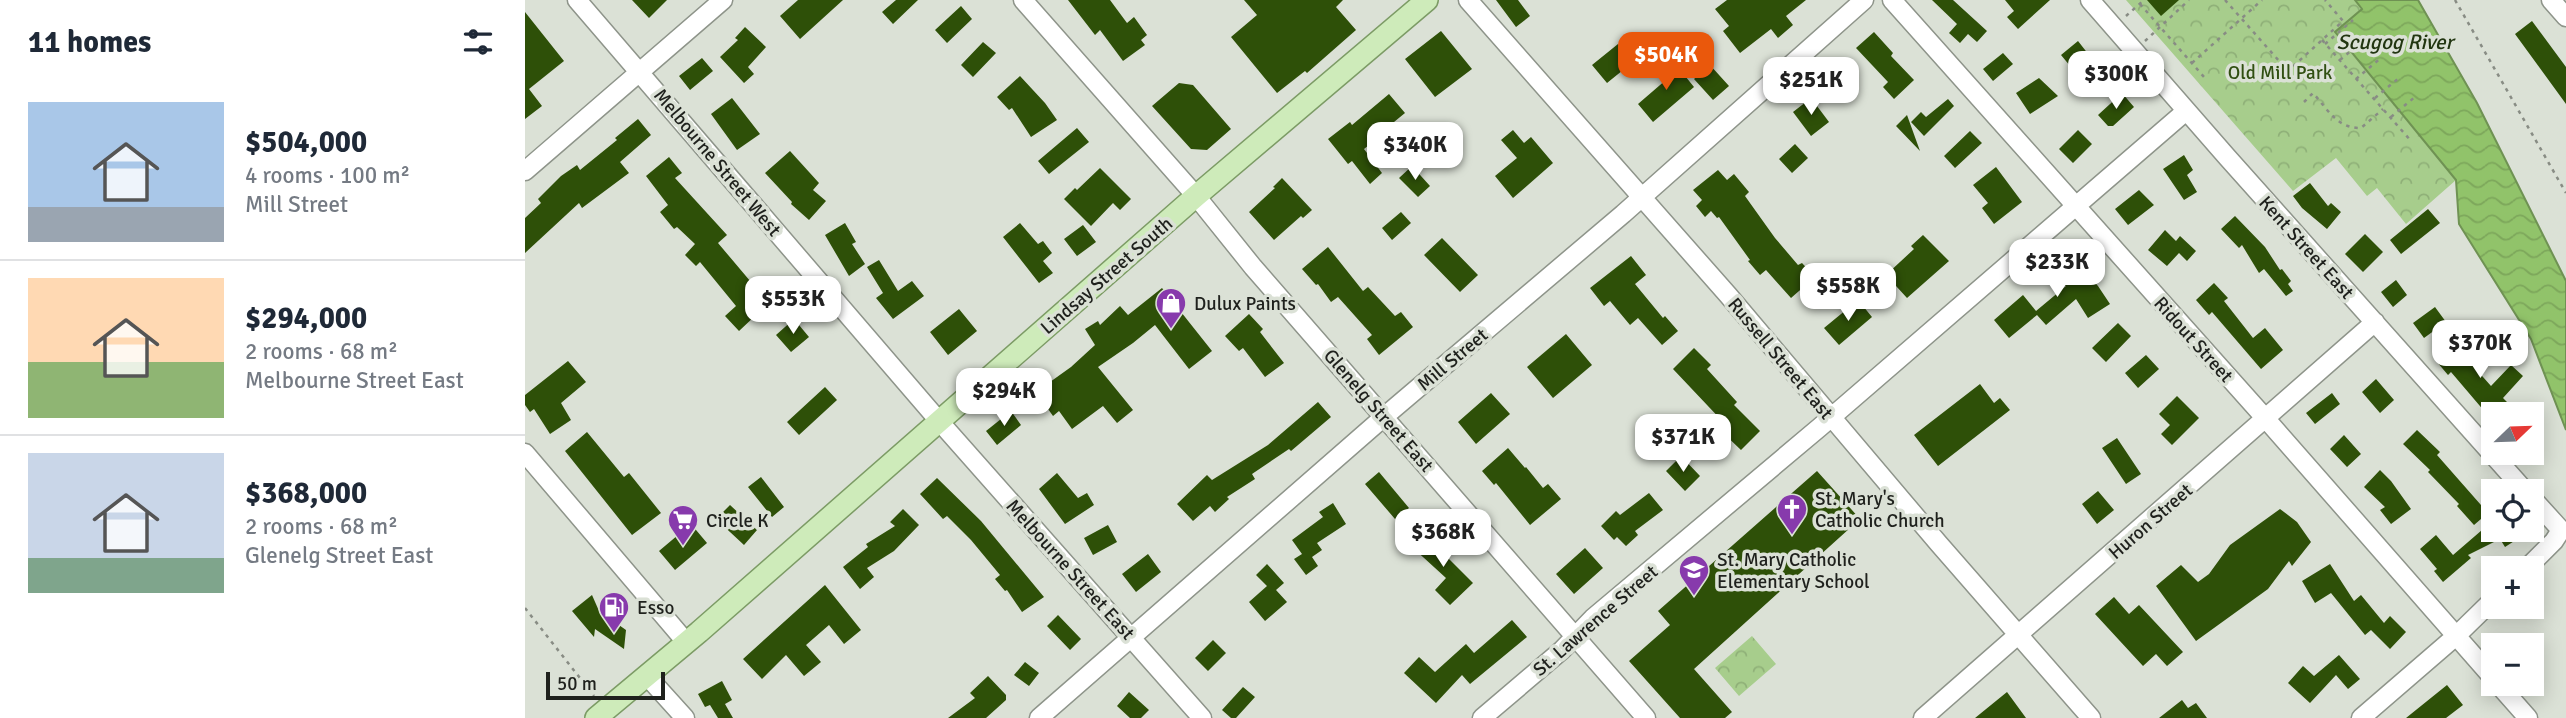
<!DOCTYPE html>
<html lang="en">
<head>
<meta charset="utf-8">
<style>
  body { margin:0; font-family:Signika,sans-serif; background:#f6f6f7; color:#1f2937; height:100vh; display:flex; flex-direction:column; font-size:26px; white-space:nowrap }
  * { box-sizing:border-box; margin:0 }
  p { font-size:23px; color:#747a83 }
  .icon { flex:none; width:38px; height:38px; fill:none; stroke:currentColor; stroke-width:2; stroke-linecap:round; stroke-linejoin:round }
  .map { position:relative; flex:1; overflow:hidden }
  .details { display:flex; flex-direction:column; background:#fff; width:525px }
  .details>* { flex:none }
  .needle { width:46px; rotate:67deg }
  .tools { position:absolute; left:1956px; top:402px; display:grid; gap:14px }
  .tools a { display:grid; place-items:center; width:63px; height:63px; border-radius:0px; background:#fff; box-shadow:0 4px 18px #0003; font-size:35px }
  .scale { position:absolute; left:21px; bottom:18px; width:119px; box-sizing:border-box; padding-left:7px; border:4px solid #1f211d; border-top:0; font-size:19px; line-height:24px; white-space:nowrap; color:#1f211d; -webkit-text-stroke:5px #dbe1d6; paint-order:stroke }
  .price { position:absolute; translate:-50% -60px; padding:0 16px; border-radius:14px; background:#fff; color:#222; font-size:23px; line-height:46px; filter:drop-shadow(0 2px 4px #0008) }
  .price::after { content:''; position:absolute; left:50%; top:42px; width:21px; height:16px; margin-left:-10px; background:inherit; clip-path:polygon(0 0,100% 0,50% 100%) }
  .price.on { background:#ea580c; color:#fff }
  ul { padding:0; list-style:none }
  li { display:flex; align-items:center; gap:21px; height:175px; padding:0 28px }
  li+li { border-top:2px solid #e0e1e3 }
  li span { display:grid; place-items:center; flex:none; width:196px; height:140px; border-radius:0px; color:#555 }
  li>.icon { margin-inline-start:auto }
  span .icon { width:84px; height:84px; fill:#fffc; stroke-width:1 }
  li b { font-size:30px }
  h2 { display:flex; justify-content:space-between; align-items:center; height:84px; padding:0 28px; font-size:30px }
  main { display:flex; flex:1; min-height:0 }
  .map>svg:first-child { display:block }
  .park { fill:url(#park-crowns) }
  .water { fill:url(#water-waves); stroke:#6f9253; stroke-width:2 }
  .building { fill:#2e5008 }
  .lines { fill:none; stroke-linecap:round; stroke-linejoin:round }
  .minor-casing { stroke:#8e948a; stroke-width:21 }
  .major-casing { stroke:#7c9b65; stroke-width:24 }
  .path { stroke:#888c84; stroke-width:2.5; stroke-dasharray:3.5 5; stroke-linecap:butt }
  .minor { stroke:#fff; stroke-width:18 }
  .major { stroke:#ceebba; stroke-width:21 }
  .labels { text-anchor:middle; stroke-width:7; stroke-linejoin:round; paint-order:stroke }
  .park-label { font-size:19px; fill:#304f11; stroke:#dbe1d6 }
  .street-label { font-size:19px; fill:#1f211d; stroke:#dbe1d6 }
  .poi-label { font-size:19px; fill:#1f211d; stroke:#dbe1d6; text-anchor:start }
  .water-label { font-size:21px; font-style:italic; fill:#223611; stroke:#dbe1d6 }
</style>
</head>
<body>
<main>
<section class="details">
<h2>11 homes<svg class="icon" aria-label="filters" viewBox="0 0 24 24"><path d="M4 7h16M4 17h16"/><circle cx="9" cy="7" r="2"/><circle cx="15" cy="17" r="2"/></svg></h2>
<ul>
<li><span style="background:linear-gradient(#a9c7e8 75%,#9aa5b1 0)"><svg class="icon" aria-label="home" viewBox="0 0 24 24"><path d="M3 11l9-7 9 7M6 9v11h12V9"/></svg></span><div><b>$504,000</b><p>4 rooms · 100 m²</p><p>Mill Street</p></div></li>
<li><span style="background:linear-gradient(#ffd9b3 60%,#8fb573 0)"><svg class="icon" aria-label="home" viewBox="0 0 24 24"><path d="M3 11l9-7 9 7M6 9v11h12V9"/></svg></span><div><b>$294,000</b><p>2 rooms · 68 m²</p><p>Melbourne Street East</p></div></li>
<li><span style="background:linear-gradient(#c9d6e8 75%,#7fa58c 0)"><svg class="icon" aria-label="home" viewBox="0 0 24 24"><path d="M3 11l9-7 9 7M6 9v11h12V9"/></svg></span><div><b>$368,000</b><p>2 rooms · 68 m²</p><p>Glenelg Street East</p></div></li>
</ul>
</section>
<div class="map">
<svg width="2041" height="718" viewBox="0 0 2041 718">
  <defs>
    <pattern id="park-crowns" width="20" height="18" patternUnits="userSpaceOnUse" patternTransform="scale(1.75)"><rect width="20" height="18" fill="#a7cd8c"/><path d="M2 6a3 3 0 1 1 6 0M12 15a3 3 0 1 1 6 0" fill="none" stroke="#8fb078"/></pattern>
    <pattern id="water-waves" width="16" height="10" patternUnits="userSpaceOnUse" patternTransform="scale(1.75)"><rect width="16" height="10" fill="#91c36a"/><path d="M0 5q4-4 8 0t8 0" fill="none" stroke="#7da75b"/></pattern>
  </defs>
  <rect width="100%" height="100%" fill="#dbe1d6"/>
  <path class="park" d="M1601 0H1830L1837 9 1810 33 1931 180 1881 224 1852 188 1842 196 1811 158 1768 191Z
    M1227 636 1251 664 1214 696 1190 668Z"/>
  <path class="water" d="M1830 0H1893L1952 103 2041 281V430L2006 339 1934 224 1931 180 1810 32 1837 9Z"/>
  <path class="building" d="M107 0H142L124 18Z
    M273 0H318L275 39 255 16Z
    M371 0H393L368 24 357 12Z
    M543 0H585L602 23 609 17 622 35 616 40 620 45 598 61 575 30 570 35Z
    M719 0H818L811 7 831 30 782 73 780 71 752 93 706 37 732 15Z
    M971 0H993L1005 16 991 27Z
    M1202 0H1281L1261 16 1268 25 1253 38 1246 29 1215 53 1198 31 1204 26 1190 9Z
    M1407 0H1428L1462 31 1452 42 1443 34 1435 43 1424 33 1432 24Z
    M1480 0H1525L1493 29 1482 17 1489 11Z
    M1622 0H1654L1636 16Z
    M436 6 447 19 422 43 410 30Z
    M0 12 39 61 4 89 17 106 0 119Z
    M2007 21 2041 67V104L1990 34Z
    M220 27 241 47 223 67 229 74 219 83 195 57 213 40 210 38Z
    M916 31 947 69 910 97 880 59Z
    M1349 32 1368 53 1366 56 1389 80 1369 99 1358 87 1363 82 1331 48Z
    M1553 41 1571 64 1555 78 1536 55Z
    M458 42 471 53 448 77 436 65Z
    M1093 44 1108 62 1082 83 1067 65Z
    M1478 53 1488 64 1468 81 1458 69Z
    M177 58 188 71 165 90 154 76Z
    M1148 61 1169 87 1128 122 1113 104 1142 79 1135 71Z
    M1185 65 1204 86 1188 100 1169 79Z
    M1306 65 1327 86 1314 98 1294 77Z
    M495 76 520 103 532 120 506 137 487 108 484 110 472 97Z
    M1514 78 1533 96 1505 114 1491 93Z
    M654 83 668 85 706 129 682 150 666 149 627 106Z
    M1597 93 1609 107 1588 126H1583L1573 115Z
    M864 94 880 113 869 122 880 135 868 145 858 134 839 149 857 173 845 184 827 161 823 164 803 139 825 122 827 125Z
    M207 98 235 134 212 150 186 114Z
    M1286 98 1304 122 1286 136 1268 112Z
    M1423 99 1429 106 1399 136 1386 122 1396 112 1401 117Z
    M1382 115 1395 151 1371 126Z
    M113 119 126 135 95 162 104 173 57 208 54 203 0 253V218L16 203 13 199 36 176 52 165 55 170 92 140 90 138Z
    M552 128 564 142 524 174 513 161Z
    M988 130 999 143 1006 137 1028 163 988 198 970 176 992 158 976 140Z
    M1553 130 1567 144 1548 163 1534 149Z
    M1445 131 1457 143 1430 168 1419 156Z
    M1270 144 1283 158 1267 173 1254 159Z
    M265 151 294 183 288 190 301 201 284 220 266 204 267 202 240 173Z
    M1659 155 1668 170 1662 175 1672 192 1659 200 1638 169Z
    M144 157 157 173 150 178 202 235 193 243 231 288 232 286 246 301 214 331 200 316 211 306 175 262 171 266 160 255 170 244 152 227 149 229 135 212 143 205 121 176Z
    M887 166 905 186 893 197 874 178Z
    M1471 167 1497 202 1469 224 1457 208 1463 203 1448 185Z
    M575 168 606 199 595 210 588 203 566 226 539 199 550 188 552 190Z
    M1193 170 1202 180 1209 174 1224 192 1220 196 1250 238 1273 265 1277 263 1290 277 1266 298 1241 270 1235 275 1223 261 1225 260 1194 217 1192 218 1186 211 1180 217 1171 206 1177 200 1168 190Z
    M757 178 787 210 778 218 776 216 749 240 724 212 750 188 748 187Z
    M1785 183 1803 206 1806 203 1816 212 1802 229 1777 208 1768 196Z
    M1614 190 1629 205 1603 225 1590 209Z
    M1903 209 1915 223 1876 254 1865 240Z
    M876 212 886 223 867 240 857 228Z
    M1710 216 1740 247 1755 270 1757 269 1766 281 1763 284 1768 291 1761 296 1739 269 1734 273 1717 245 1714 248 1696 229Z
    M320 223 331 242 327 244 340 264 324 276 300 235Z
    M495 223 513 244 518 241 527 253 518 261 528 273 514 283 478 237Z
    M558 225 571 242 552 256 539 239Z
    M1640 230 1651 241 1655 236 1671 251 1662 261 1654 253 1642 266 1623 250Z
    M1840 234 1858 252 1838 272 1820 254Z
    M1398 235 1424 261 1382 298 1361 275 1389 249 1386 246Z
    M917 238 953 275 935 292 899 255Z
    M803 247 838 291 843 287 870 316 876 312 888 327 854 355 842 339 847 335 813 297 806 302 793 284 791 285 777 269Z
    M1541 251 1573 286 1585 304 1563 318 1551 299 1521 325 1512 315 1484 338 1469 320 1498 295 1511 311 1541 286 1536 282 1542 277 1529 262Z
    M1106 256 1121 275 1110 284 1138 318 1140 316 1153 331 1137 345 1113 318 1105 325 1085 301 1079 306 1065 288Z
    M354 260 373 291 387 281 399 296 368 319 351 298 358 293 342 267Z
    M1871 280 1882 295 1868 307 1856 292Z
    M1689 283 1703 298 1699 301 1728 338 1740 328 1758 350 1736 369 1687 312 1684 315 1671 300Z
    M637 288 687 351 664 369 630 325 608 343 573 367 608 410 592 423 578 406 547 429 534 411 528 416 511 392 546 367 570 345 560 329 573 321 575 325 595 306 603 315Z
    M1333 300 1347 317 1314 345 1299 328Z
    M1910 307 1921 322 1899 338 1888 323Z
    M434 309 452 331 423 355 405 332Z
    M724 314 738 329 735 332 759 363 740 377 718 348 714 351 700 336Z
    M269 319 284 337 266 352 251 335Z
    M1593 323 1606 336 1581 362 1567 348Z
    M1041 334 1067 365 1028 398 1002 367Z
    M1936 342 1947 355 1942 359 1966 386 1986 365 1998 376 1978 398 1983 403 1966 419 1926 372 1923 375 1912 362Z
    M1169 348 1186 365 1182 369 1212 402 1209 405 1235 431 1216 450 1194 429 1200 424 1148 369Z
    M1621 355 1634 369 1613 388 1600 373Z
    M43 361 61 382 36 403 46 420 25 434 9 409 5 412 0 405V395Z
    M1851 379 1869 400 1855 413 1837 392Z
    M1455 384 1469 403 1475 398 1485 410 1413 466 1389 435Z
    M300 387 312 400 274 435 262 422Z
    M966 393 985 414 951 444 933 422Z
    M1807 393 1815 404 1790 424 1781 413Z
    M1652 396 1674 418 1647 445 1636 434 1645 425 1634 414Z
    M793 402 806 417 766 451 764 449 727 474 730 479 702 497 704 499 690 512 685 506 668 521 652 504 682 475 687 480 743 445Z
    M486 411 496 425 472 445 461 431Z
    M1892 430 1915 452 1912 455 1963 513 1949 525 1932 506 1934 504 1903 472 1905 470 1878 444Z
    M62 432 99 477 104 473 136 513 107 535 40 451Z
    M1819 435 1836 454 1822 467 1805 449Z
    M1592 438 1616 474 1601 484 1577 448Z
    M983 448 1000 468 1001 467 1018 488 1023 484 1036 499 1005 525 971 483 969 485 957 471Z
    M1156 456 1175 476 1160 491 1141 471Z
    M1855 470 1866 481 1886 509 1866 524 1855 510 1860 507 1839 487Z
    M1292 471 1335 519 1169 669 1207 712 1200 718H1155L1104 661 1145 625 1133 611Z
    M854 472 884 508 870 519 840 484Z
    M532 473 553 498 562 493 569 505 540 524 514 489Z
    M236 477 259 507 247 517 223 487Z
    M412 478 456 521 519 597 497 612 482 590 480 591 470 579 475 575 446 540 422 516 418 519 395 494Z
    M1573 491 1589 510 1572 524 1557 504Z
    M1124 493 1138 510 1110 531 1113 535 1101 546 1092 537 1089 540 1076 526 1091 511 1095 515Z
    M808 503 821 524 792 543 797 550 787 557 793 566 781 575 769 559 777 554 767 540 798 517 794 512Z
    M205 505 232 530 219 545 191 519Z
    M378 509 394 525 369 551 342 568 349 577 335 589 318 567 343 547 341 544 370 526 365 522Z
    M1755 509 1772 522 1786 542 1767 566 1764 561 1743 589 1671 641 1631 586 1656 565 1673 582 1684 574 1705 545Z
    M166 524 182 543 150 570 134 551Z
    M583 525 592 542 568 555 559 538Z
    M1957 530H1993L1990 532 1994 538 1980 547 1975 539 1943 555 1946 558 1918 582 1909 571 1912 569 1895 549 1911 535 1928 555Z
    M901 533 923 554 921 556 948 583 925 605 910 590 921 578 887 547Z
    M1060 548 1078 568 1049 594 1031 574Z
    M623 554 636 572 611 592 597 574Z
    M742 564 759 583 751 590 762 602 740 621 724 602 742 586 731 575Z
    M1805 564 1829 601 1836 595 1859 623 1865 616 1881 632 1865 649 1846 630 1840 635 1806 593 1790 603 1777 581Z
    M300 585 336 630 319 644 304 625 281 645 296 662 279 676 261 655 237 679 218 659Z
    M67 595 74 611 101 630 99 649 70 629 69 637 47 611Z
    M1589 597 1604 614 1614 605 1658 652 1642 666 1631 654 1618 666 1570 614Z
    M533 615 556 639 545 650 522 626Z
    M987 620 1002 637 945 684 937 675 911 703 879 673 894 657 910 672 941 644 949 653Z
    M688 640 701 653 683 671 670 658Z
    M1814 655 1835 679 1823 689 1811 675 1785 703 1763 683 1778 666 1789 676Z
    M500 662 514 673 504 686 489 675Z
    M463 676 481 695V700L461 718H423L450 698 445 693Z
    M197 681 207 700 200 704 208 718H193L185 705 180 707 173 694Z
    M1922 685 1938 705 1921 718H1881Z
    M718 687 730 697 711 718H706L697 710Z
    M604 692 624 710 616 718H605L592 706Z
    M1482 692 1501 718H1450Z
    M1657 700 1663 708 1671 703 1682 718H1634Z"/>
  <g class="lines">
    <g class="minor-casing">
      <path id="minor" d="M52 0 414 421 677 718
        M498 0 671 196 728 267 1121 718
        M943 0 1203 295 1414 544 1566 718
        M1367 0 1741 419 1969 679
        M1565 0 1702 157 2001 492
        M2026 0 2041 17
        M0 171 198 0
        M0 453 161 642
        M2001 569 2029 541 2036 530 2007 498
        M122 676 160 718
        M1973 684 2003 718
        M514 718 860 416 1098 214 1339 0
        M957 718 1037 650 1068 618 1295 427 1661 111
        M1398 718 1850 322
        M1836 718 1931 636 1969 599"/>
    </g>
    <g class="major-casing">
      <path id="major" d="M71 718 174 632 671 196 902 0"/>
    </g>
    <path class="path" d="M1700 0 1763 71 1818 21 1800 0
      M1930 0 2041 193
      M1615 4 1679 77
      M1601 16 1619 0
      M1797 40 1887 142
      M1620 41 1664 0
      M1800 44 1828 20
      M1815 60 1841 38
      M1667 63 1737 0
      M1756 78 1763 71
      M1831 79 1857 57
      M1850 98 1875 77
      M1779 102 1788 93C1804 111 1812 128 1836 128L1858 109
      M1866 117 1891 96
      M0 608 69 696"/>
    <use href="#minor" class="minor"/>
    <use href="#major" class="major"/>
  </g>
  <defs>
    <g id="shop-pin" transform="scale(1.575)"><path d="M0 17L-7.5 6A9.5 9.5 0 1 1 7.5 6Z" fill="#873aac" stroke="#dbe1d6"/><path d="M-5-2.5h2.3a2.7 3.5 0 0 1 5.4 0H5L5.5 6h-11ZM-1.5-2.5h3a1.5 2.3 0 0 0-3 0Z" fill="#fff"/></g>
    <g id="church-pin" transform="scale(1.575)"><path d="M0 17L-7.5 6A9.5 9.5 0 1 1 7.5 6Z" fill="#873aac" stroke="#dbe1d6"/><path d="M-1.2-6h2.4v3.5h3.3v2.4h-3.3V6h-2.4V-.1h-3.3v-2.4h3.3Z" fill="#fff"/></g>
    <g id="supermarket-pin" transform="scale(1.575)"><path d="M0 17L-7.5 6A9.5 9.5 0 1 1 7.5 6Z" fill="#873aac" stroke="#dbe1d6"/><path d="M-6-5.5h2.5l.6 2H6L4.5 2H-2.5L-4.4-4H-6ZM-1.5 3.2a1.3 1.3 0 1 0 .1 0ZM3 3.2a1.3 1.3 0 1 0 .1 0Z" fill="#fff"/></g>
    <g id="school-pin" transform="scale(1.575)"><path d="M0 17L-7.5 6A9.5 9.5 0 1 1 7.5 6Z" fill="#873aac" stroke="#dbe1d6"/><path d="M0-5L7-2L0 1L-7-2ZM-4 1L0 2.5L4 1V4Q0 6-4 4Z" fill="#fff"/></g>
    <g id="fuel-pin" transform="scale(1.575)"><path d="M0 17L-7.5 6A9.5 9.5 0 1 1 7.5 6Z" fill="#873aac" stroke="#dbe1d6"/><path d="M-5.5-6h7V0h2V4h1.3V-2.5L3-4.5l.8-.8L6-3V5H2.5V1h-1V6h-7ZM-4.2-4.7v3.2H.2V-4.7Z" fill="#fff"/></g>
  </defs>
  <g fill-rule="evenodd">
    <use href="#shop-pin" x="646" y="303"/>
    <use href="#church-pin" x="1267" y="509"/>
    <use href="#supermarket-pin" x="158" y="520"/>
    <use href="#school-pin" x="1169" y="570"/>
    <use href="#fuel-pin" x="89" y="607"/>
  </g>
  <g class="labels">
    <g class="park-label">
      <text x="1755" y="79">Old Mill Park</text>
    </g>
    <g class="street-label">
      <text transform="translate(193 162) rotate(50)" y="7">Melbourne Street West</text>
      <text transform="translate(1782 247) rotate(48)" y="7">Kent Street East</text>
      <text transform="translate(581 275) rotate(-41)" y="7">Lindsay Street South</text>
      <text transform="translate(1669 339) rotate(48)" y="7">Ridout Street</text>
      <text transform="translate(1256 358) rotate(50)" y="7">Russell Street East</text>
      <text transform="translate(927 359) rotate(-40)" y="7">Mill Street</text>
      <text transform="translate(854 410) rotate(49)" y="7">Glenelg Street East</text>
      <text transform="translate(1625 521) rotate(-41)" y="7">Huron Street</text>
      <text transform="translate(546 569) rotate(48)" y="7">Melbourne Street East</text>
      <text transform="translate(1070 620) rotate(-41)" y="7">St. Lawrence Street</text>
    </g>
    <g class="poi-label">
      <text x="669" y="310">Dulux Paints</text>
      <text x="1290" y="505">St. Mary's<tspan x="1290" dy="22">Catholic Church</tspan></text>
      <text x="181" y="527">Circle K</text>
      <text x="1192" y="566">St. Mary Catholic<tspan x="1192" dy="22">Elementary School</tspan></text>
      <text x="112" y="614">Esso</text>
    </g>
    <g class="water-label">
      <text x="1870" y="49">Scugog River</text>
    </g>
  </g>
</svg>
<div class="tools">
<a><svg class="needle" viewBox="-14 -14 28 28"><path d="M0-13l5 13h-10z" fill="#e53935"/><path d="M0 13l5-13h-10z" fill="#747a83"/></svg></a>
<a><svg class="icon" aria-label="locate" viewBox="0 0 24 24"><circle cx="12" cy="12" r="6"/><path d="M12 2v4M12 18v4M2 12h4M18 12h4"/></svg></a>
<a>+</a>
<a>−</a>
</div>
<div class="scale">50 m</div>
<b class="price on" style="left:1141px;top:92px">$504K</b>
<b class="price" style="left:1591px;top:111px">$300K</b>
<b class="price" style="left:1286px;top:117px">$251K</b>
<b class="price" style="left:890px;top:182px">$340K</b>
<b class="price" style="left:1532px;top:299px">$233K</b>
<b class="price" style="left:1323px;top:323px">$558K</b>
<b class="price" style="left:268px;top:336px">$553K</b>
<b class="price" style="left:1955px;top:380px">$370K</b>
<b class="price" style="left:479px;top:428px">$294K</b>
<b class="price" style="left:1158px;top:474px">$371K</b>
<b class="price" style="left:918px;top:569px">$368K</b>
</div>
</main>
</body>
</html>
